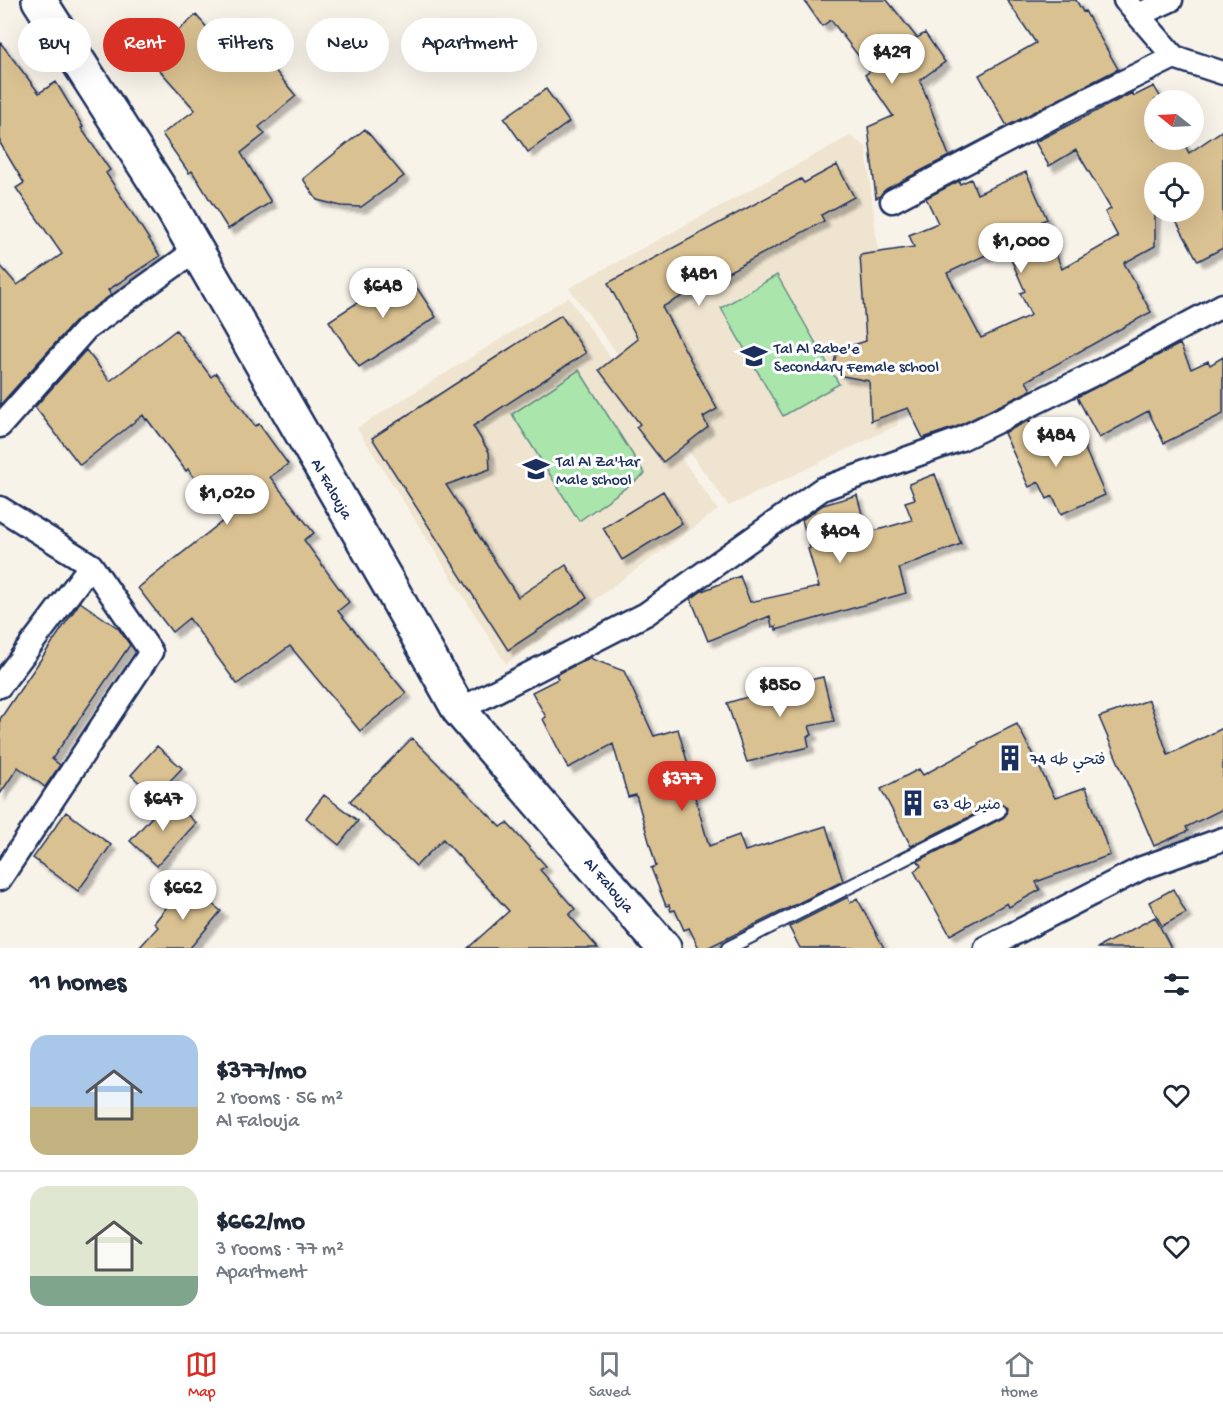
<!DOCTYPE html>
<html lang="en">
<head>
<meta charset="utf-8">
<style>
  body { margin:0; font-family:"Gochi Hand","Playpen Sans Arabic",sans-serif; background:#f2f2f3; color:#1f2937; height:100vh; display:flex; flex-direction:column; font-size:22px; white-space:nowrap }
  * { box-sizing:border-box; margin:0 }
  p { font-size:20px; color:#747a83 }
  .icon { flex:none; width:33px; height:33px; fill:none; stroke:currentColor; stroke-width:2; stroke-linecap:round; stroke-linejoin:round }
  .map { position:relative; height:948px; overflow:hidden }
  .side { display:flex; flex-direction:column; background:#fff; flex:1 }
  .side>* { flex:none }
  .banner { position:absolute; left:18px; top:18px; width:600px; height:54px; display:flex; gap:12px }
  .needle { width:39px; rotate:288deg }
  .controls { position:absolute; left:1144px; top:90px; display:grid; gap:12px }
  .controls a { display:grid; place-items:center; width:60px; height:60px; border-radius:50%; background:#fff; box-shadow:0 6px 24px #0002; font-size:30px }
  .price { position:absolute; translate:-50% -51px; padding:0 14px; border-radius:21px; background:#fff; color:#222; font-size:20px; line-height:39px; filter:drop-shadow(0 2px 3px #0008) }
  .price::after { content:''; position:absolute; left:50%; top:36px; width:18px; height:14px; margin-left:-9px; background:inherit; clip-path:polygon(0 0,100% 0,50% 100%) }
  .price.selected { background:#d93025; color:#fff }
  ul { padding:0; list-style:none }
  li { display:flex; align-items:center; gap:18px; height:150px; padding:0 30px }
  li+li { border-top:2px solid #e0e1e3 }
  li span { display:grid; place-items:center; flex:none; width:168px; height:120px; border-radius:18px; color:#555 }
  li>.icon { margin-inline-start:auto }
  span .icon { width:72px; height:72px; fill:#fffc; stroke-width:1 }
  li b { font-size:26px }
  h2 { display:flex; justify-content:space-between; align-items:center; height:72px; padding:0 30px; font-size:26px }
  .pill { padding:0 21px; border-radius:27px; background:#fff; box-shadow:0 6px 24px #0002; font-size:21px; line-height:54px }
  .pill.selected { background:#d93025; color:#fff }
  .menu { display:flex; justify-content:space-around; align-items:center; height:84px; border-top:2px solid #e0e1e3; background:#fff; font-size:16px; color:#747a83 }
  .menu a { display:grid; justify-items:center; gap:3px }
  .menu .selected { color:#d93025 }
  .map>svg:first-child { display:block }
  .built { fill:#efe4cf }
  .green { fill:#aae6ac; stroke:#628a85; stroke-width:1.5 }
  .building { fill:#dac191; stroke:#1b2f5e; stroke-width:1.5; fill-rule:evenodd; filter:url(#shadow) }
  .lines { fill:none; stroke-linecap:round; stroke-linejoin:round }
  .lane-casing { stroke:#1b2f5e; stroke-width:16 }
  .street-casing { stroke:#1b2f5e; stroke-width:27 }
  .secondary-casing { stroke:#1b2f5e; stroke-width:38 }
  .lane { stroke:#fff; stroke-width:12 }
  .street { stroke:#fff; stroke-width:22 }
  .secondary { stroke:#fff; stroke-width:33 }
  .labels { text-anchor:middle; stroke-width:6; stroke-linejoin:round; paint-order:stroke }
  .poi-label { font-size:16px; fill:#1b2f5e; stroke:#fff; text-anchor:start }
  .street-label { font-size:16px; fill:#1b2f5e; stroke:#fff }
</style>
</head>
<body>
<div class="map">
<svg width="1223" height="948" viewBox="0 0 1223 948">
  <defs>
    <filter id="shadow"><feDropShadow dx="5.5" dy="5.5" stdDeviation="1.5" flood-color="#0004"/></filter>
  </defs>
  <rect width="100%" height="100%" fill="#f8f3e9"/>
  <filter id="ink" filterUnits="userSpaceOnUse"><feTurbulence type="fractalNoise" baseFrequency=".0167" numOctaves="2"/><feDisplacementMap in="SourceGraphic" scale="12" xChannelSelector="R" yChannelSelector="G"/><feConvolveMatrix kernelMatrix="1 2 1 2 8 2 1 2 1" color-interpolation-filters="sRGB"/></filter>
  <g filter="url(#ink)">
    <path class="built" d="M850 136 866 147 898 425 729 506 569 288Z
      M568 297 718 510 506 664 357 428Z"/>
    <path class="green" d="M777 275 839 384 783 416 721 308Z
      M579 370 645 474 579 521 512 414Z"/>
    <path class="building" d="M804 0H887L917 38 925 33 945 62 920 80 949 156 886 189 880 196 876 198 868 127 893 116 865 75 870 71 831 20 822 26Z
      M1007 0H1076L1083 12 1085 11 1118 69 1007 126 979 75 1036 43Z
      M196 15 242 68 260 52 296 96 259 127 265 134 241 153 271 202 228 229 192 171 189 173 162 134 195 110 148 57Z
      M0 42 39 93 56 82 83 127 81 128 110 170 106 173 160 256 108 290 111 295 76 320 0 405V265L17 285 62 254 16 188 24 183 0 143Z
      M1154 86 1162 100H1155V140H1182L1189 153 1223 130V248L1198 261 1171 212H1194V172H1155V246L1124 263 1151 312 1026 381 1031 390 956 427 923 438 908 408 871 421 869 381 843 376 836 371 834 363 836 355 841 349 866 341 860 255 914 247 909 235 938 223 926 198 959 181 960 184 971 179 977 194 1026 172 1047 219 1042 221 1062 269 1118 237 1105 212 1111 209 1076 150 1049 166 1035 142 1132 93 1134 96ZM1005 246 1025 291 1020 293 1031 315 981 338 947 273Z
      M546 89 569 122 528 152 504 118Z
      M365 129 404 176 361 207 341 206 317 200 303 179Z
      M837 165 854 197 821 215 824 221 662 307 717 409 703 417 708 427 663 462 636 427 640 424 599 370 638 339 608 283 801 179 804 183Z
      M406 271 436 317 359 367 329 321Z
      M561 315 586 353 473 426 489 452 490 469 446 485 518 597 566 565 587 598 508 650 372 438Z
      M176 330 211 377 216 373 255 426 259 424 288 464 270 477 314 533 304 540 349 602 338 611 406 693 360 731 290 646 237 684 189 618 172 632 138 588 224 520 188 469 186 471 147 419 146 420 143 415 80 465 35 407 86 350 110 381Z
      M1180 344 1191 369 1208 361 1210 365 1223 357V414L1164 443 1148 411 1099 438 1077 397Z
      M1030 420 1044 451 1079 435 1105 495 1061 514 1053 496 1047 499 1039 482 1029 487 1004 433Z
      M935 474 961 544 899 568 906 593 776 630V626L772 627 770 616 708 641 691 599 702 591 740 576 750 602 819 587 808 549 810 548 802 520 823 505 857 495 867 533 912 520 905 502 915 499 909 484Z
      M663 491 682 523 622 560 603 528Z
      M80 602 118 628 130 645 52 759 60 765 45 787 18 767 0 794V719Z
      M591 657 592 659 624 671 654 736 678 729 692 779 690 780 709 846 739 835 745 851 826 826 843 881 707 948H699L689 928 684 930 675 910 671 911 669 905 666 906 651 868 656 866 636 795 628 797 613 744 568 768 543 719 546 717 532 692 558 679 556 675Z
      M823 677 834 721 809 726 812 735 807 736 809 747 747 762 727 703 788 685Z
      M1149 700 1168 755 1223 728V809L1186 827 1188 831 1154 846 1099 717Z
      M1017 724 1055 798 1086 787 1110 855 1036 882 1040 890 1009 907 1007 903 950 935 914 871 921 866 918 861 1003 818 1006 815 1007 808 1003 804H995L911 846 881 789 919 769 923 775 979 745 978 743Z
      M412 738 501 827 507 823 546 866 540 870 575 909 569 915 598 948H468L509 911 443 839 416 866 350 801Z
      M157 746 182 768 155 797 131 775Z
      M324 795 358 821 339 845 306 818Z
      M169 798 196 823 157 866 130 841Z
      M66 812 111 845 78 891 33 858Z
      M186 883 221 911 190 948H139L158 927 154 923Z
      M1173 889 1186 913 1162 926 1149 902Z
      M848 897 850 903 857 898 884 948H800L789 927Z
      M1155 917 1171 948H1097Z"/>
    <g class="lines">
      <g class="lane-casing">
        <path id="lane" d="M728 948 999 811"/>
      </g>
      <g class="street-casing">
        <path id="street" d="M1125 0 1174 57 1223 73
          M1138 15 1171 0
          M892 201 1068 109 1174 57
          M0 426 86 329 196 250
          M0 508 91 565 151 652 0 879
          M0 686 91 565
          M459 710 646 614 822 489 961 439 1110 366 1223 305
          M986 948 1142 868 1223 839"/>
      </g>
      <g class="secondary-casing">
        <path id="secondary" d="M39 0 172 208 391 588 459 710 664 948"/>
      </g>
      <use href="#lane" class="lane"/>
      <use href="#street" class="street"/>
      <use href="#secondary" class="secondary"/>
    </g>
  </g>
  <defs>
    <g id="school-bare" transform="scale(2.07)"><path d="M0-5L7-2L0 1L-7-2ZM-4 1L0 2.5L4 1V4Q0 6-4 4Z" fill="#1b2f5e" stroke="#fff" stroke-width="2.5" paint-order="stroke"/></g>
    <g id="building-bare" transform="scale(2.07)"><path d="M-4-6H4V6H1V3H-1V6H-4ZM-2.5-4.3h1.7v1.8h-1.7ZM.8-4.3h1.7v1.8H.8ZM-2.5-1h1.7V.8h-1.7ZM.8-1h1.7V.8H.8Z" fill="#1b2f5e" stroke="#fff" stroke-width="2.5" paint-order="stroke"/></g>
  </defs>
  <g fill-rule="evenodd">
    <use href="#school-bare" x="754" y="356"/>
    <use href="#school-bare" x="536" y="469"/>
    <use href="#building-bare" x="1010" y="758"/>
    <use href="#building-bare" x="913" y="803"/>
  </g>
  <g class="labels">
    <g class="poi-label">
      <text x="774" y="353">Tal Al Rabe'e<tspan x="774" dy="18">Secondary Female school</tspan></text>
      <text x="556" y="466">Tal Al Za'tar<tspan x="556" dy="18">Male school</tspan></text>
      <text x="1030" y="764">فتحي طه 74</text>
      <text x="933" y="809">منير طه 63</text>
    </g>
    <g class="street-label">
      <text transform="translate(333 488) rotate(60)" y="6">Al Falouja</text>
      <text transform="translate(610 884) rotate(49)" y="6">Al Falouja</text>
    </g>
  </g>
</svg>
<div class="controls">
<a><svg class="needle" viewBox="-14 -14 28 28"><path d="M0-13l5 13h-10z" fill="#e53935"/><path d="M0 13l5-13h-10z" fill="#747a83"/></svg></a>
<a><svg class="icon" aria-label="locate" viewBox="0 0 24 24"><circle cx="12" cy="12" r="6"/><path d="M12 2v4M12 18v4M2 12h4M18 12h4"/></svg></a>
</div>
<b class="price" style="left:892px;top:85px">$429</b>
<b class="price" style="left:1021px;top:274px">$1,000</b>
<b class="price" style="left:699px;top:307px">$481</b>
<b class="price" style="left:383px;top:319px">$648</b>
<b class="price" style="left:1056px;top:468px">$484</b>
<b class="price" style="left:227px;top:526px">$1,020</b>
<b class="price" style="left:840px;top:564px">$404</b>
<b class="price" style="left:780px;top:718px">$850</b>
<b class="price selected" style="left:682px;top:812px">$377</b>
<b class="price" style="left:163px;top:832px">$647</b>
<b class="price" style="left:183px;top:921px">$662</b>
<div class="banner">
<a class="pill">Buy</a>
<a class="pill selected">Rent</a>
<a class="pill">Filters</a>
<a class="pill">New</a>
<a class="pill">Apartment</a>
</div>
</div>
<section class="side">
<h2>11 homes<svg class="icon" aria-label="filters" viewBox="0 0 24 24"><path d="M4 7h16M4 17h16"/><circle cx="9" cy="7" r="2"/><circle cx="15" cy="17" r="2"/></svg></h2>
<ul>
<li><span style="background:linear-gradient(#a9c7e8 60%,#c2b280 0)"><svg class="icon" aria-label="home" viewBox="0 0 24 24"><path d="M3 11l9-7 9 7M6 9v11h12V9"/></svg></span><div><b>$377/mo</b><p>2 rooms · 56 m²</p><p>Al Falouja</p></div><svg class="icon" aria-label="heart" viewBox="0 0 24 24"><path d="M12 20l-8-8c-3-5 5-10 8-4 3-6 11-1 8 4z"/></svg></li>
<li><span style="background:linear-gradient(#dfe7d0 75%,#7fa58c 0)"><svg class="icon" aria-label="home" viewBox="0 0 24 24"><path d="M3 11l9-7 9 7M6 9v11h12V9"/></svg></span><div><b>$662/mo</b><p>3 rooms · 77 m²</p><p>Apartment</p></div><svg class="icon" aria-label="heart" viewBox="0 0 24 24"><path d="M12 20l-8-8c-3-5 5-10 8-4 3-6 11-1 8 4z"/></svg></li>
</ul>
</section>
<nav class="menu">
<a class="selected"><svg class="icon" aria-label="map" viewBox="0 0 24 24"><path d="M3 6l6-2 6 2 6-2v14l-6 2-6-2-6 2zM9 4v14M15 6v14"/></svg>Map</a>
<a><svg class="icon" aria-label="saved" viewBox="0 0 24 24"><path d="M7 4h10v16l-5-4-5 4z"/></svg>Saved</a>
<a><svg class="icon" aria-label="home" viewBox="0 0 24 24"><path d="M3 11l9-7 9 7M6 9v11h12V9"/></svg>Home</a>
</nav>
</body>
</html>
